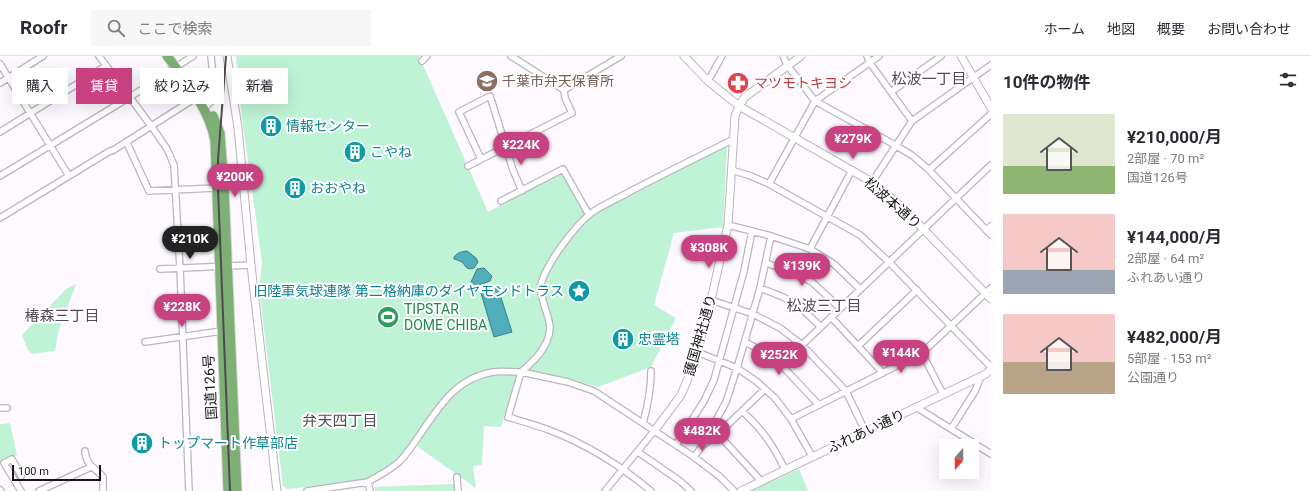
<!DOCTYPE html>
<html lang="ja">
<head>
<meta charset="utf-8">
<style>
  body { margin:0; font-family:Roboto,"Noto Sans JP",sans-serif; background:#f7f7f7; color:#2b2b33; height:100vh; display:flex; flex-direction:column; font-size:15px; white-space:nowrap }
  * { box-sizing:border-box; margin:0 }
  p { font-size:13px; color:#7c7c81 }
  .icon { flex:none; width:22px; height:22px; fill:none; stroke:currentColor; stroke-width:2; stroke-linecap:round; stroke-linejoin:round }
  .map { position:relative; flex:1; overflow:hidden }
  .details { display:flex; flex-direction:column; background:#fff; width:320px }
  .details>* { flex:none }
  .banner { position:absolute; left:12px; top:12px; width:380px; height:36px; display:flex; gap:8px }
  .needle { width:26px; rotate:200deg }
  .fabs { position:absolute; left:939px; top:383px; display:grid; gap:8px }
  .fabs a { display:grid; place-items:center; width:40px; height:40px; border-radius:0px; background:#fff; box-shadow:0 4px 16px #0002; font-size:20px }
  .scale { position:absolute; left:12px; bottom:10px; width:89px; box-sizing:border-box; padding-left:4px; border:2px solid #181419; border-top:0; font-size:11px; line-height:14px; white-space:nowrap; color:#181419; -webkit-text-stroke:3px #fff; paint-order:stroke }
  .price { position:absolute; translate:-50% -34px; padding:0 9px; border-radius:14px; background:#c84181; color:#fff; font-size:13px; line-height:26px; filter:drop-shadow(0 1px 2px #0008) }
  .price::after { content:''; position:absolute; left:50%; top:24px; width:12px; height:9px; margin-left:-6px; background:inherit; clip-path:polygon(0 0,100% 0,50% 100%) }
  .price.on { background:#222; color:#fff }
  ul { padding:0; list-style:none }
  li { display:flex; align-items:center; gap:12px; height:100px; padding:0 12px }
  li span { display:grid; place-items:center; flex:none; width:112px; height:80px; border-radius:0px; color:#555 }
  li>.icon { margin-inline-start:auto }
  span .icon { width:48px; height:48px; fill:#fffc; stroke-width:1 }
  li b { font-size:17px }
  h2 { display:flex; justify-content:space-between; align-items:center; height:48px; padding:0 12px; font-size:17px }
  .chip { padding:0 14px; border-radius:0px; background:#fff; box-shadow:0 4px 16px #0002; font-size:14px; line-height:36px }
  .chip.on { background:#c84181; color:#fff }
  header { display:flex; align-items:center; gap:24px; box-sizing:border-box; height:56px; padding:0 20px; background:#fff; border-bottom:1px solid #e1e1e2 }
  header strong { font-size:19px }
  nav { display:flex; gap:22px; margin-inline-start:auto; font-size:14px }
  .search { width:280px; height:36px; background:#f7f7f7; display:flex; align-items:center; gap:10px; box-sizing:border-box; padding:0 14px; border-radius:0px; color:#7c7c81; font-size:15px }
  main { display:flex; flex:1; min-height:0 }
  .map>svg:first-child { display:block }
  .green { fill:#bff3d6 }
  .water { fill:#50aebb; stroke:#3f808a }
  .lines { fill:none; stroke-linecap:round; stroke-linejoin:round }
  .minor-casing { stroke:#bdb3c2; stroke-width:8 }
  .tertiary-casing { stroke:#bdb3c2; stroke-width:9 }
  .trunk-casing { stroke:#d5d5d6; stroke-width:11 }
  .minor { stroke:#fff; stroke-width:5.5 }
  .tertiary { stroke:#fff; stroke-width:7 }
  .trunk { stroke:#7eb076; stroke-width:9 }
  .rail { stroke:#4e4a4f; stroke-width:2 }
  .labels { text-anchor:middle; stroke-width:4; stroke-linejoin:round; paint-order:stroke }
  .education-label { font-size:14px; fill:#785e54; stroke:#fff; text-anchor:start }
  .health-label { font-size:14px; fill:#be3a42; stroke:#fff; text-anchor:start }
  .culture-label { font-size:14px; fill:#0d838f; stroke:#fff; text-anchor:start }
  .street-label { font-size:14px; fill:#181419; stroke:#fff }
  .leisure-label { font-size:14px; fill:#27864d; stroke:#fff; text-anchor:start }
  .neighbourhood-label { font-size:15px; fill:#534a57; stroke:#fff }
</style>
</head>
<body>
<header>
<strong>Roofr</strong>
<div class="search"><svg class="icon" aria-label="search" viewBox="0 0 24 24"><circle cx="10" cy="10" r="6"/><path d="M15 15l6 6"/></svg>ここで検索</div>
<nav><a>ホーム</a><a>地図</a><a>概要</a><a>お問い合わせ</a></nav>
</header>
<main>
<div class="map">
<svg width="991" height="435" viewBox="0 0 991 435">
  <rect width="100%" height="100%" fill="#fdf9ff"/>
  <path class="green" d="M236 0H419L488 156 559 118 565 119 591 161 650 128 725 90 727 92 723 171 674 177 654 249 676 262 651 311 598 331 566 322 521 313 510 341 501 371 484 370 482 409 473 410 476 432 411 386C400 404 383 420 362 425L287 433 283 430 259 232 262 206 241 55Z
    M76 228 58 277 55 295 32 298 28 294 22 279 66 233Z
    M10 367 17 399 0 406V368Z
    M799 413 808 435H751Z
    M455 428V435H375L374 431Z"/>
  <path class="water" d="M467 195 476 202 478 206 474 212C467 214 467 212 463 207 461 205 457 204 454 203V201C458 196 461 196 467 195Z
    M484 212 492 220 490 225 476 230 471 226 477 213Z
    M498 232 512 276 494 281 481 237Z"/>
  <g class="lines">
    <g class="minor-casing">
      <path id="minor" d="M99 0 152 71 167 93 174 109 180 213 189 435
        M511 0 564 34
        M783 0 787 9 815 45 895 89 913 100 929 114 991 179
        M867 0 870 7 912 65
        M422 5 427 0
        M0 8 69 120
        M708 25 722 0
        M0 27 43 0
        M564 34 621 0
        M891 36 941 0
        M204 52 215 42 211 0
        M0 76 106 10
        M127 87 149 135 216 132
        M481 103 459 56 490 40 513 114 522 135
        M468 110 572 57 565 42 564 34
        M731 114 751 120 769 128 860 179 889 206 991 311
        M929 114 991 58
        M0 120 130 41 193 0
        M872 126 912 65 991 9
        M769 128 815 45 879 0
        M501 145 563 113 589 159
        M0 162 110 95H112L197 41
        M728 169 771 180 810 193 834 208 860 233
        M986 174 991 170
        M810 193 852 114
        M766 207 792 216 812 226 840 252
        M160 213 251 209
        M760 232 783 241 798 249 821 271
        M711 244 753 258 780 272 802 289 846 335 865 375
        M831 261 883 317
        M145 286 222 275
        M745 286 764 296 785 313 819 349
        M802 289 991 109
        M858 290 917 234
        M697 296 737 312 756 325 775 342 791 363 812 400
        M922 297 943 338
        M916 351 991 398
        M0 352H7
        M742 355C763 374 772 388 785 413
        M791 363 922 297 991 232
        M643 367C648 349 651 333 651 315
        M951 373 975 335 981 320
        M718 378 761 425
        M676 389 704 345 714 324 744 215 752 175
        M703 389 718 378 765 333
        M85 395C86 410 95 411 103 421V435
        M638 396 680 425 691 435
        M694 401 702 390 726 346 737 312 760 232 771 180
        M21 420 12 403 4 407 21 435
        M457 421 458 435
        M368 426C378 420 390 414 399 406 407 398 414 387 421 377 440 349 457 322 493 316 502 315 512 316 521 316 534 305 549 291 550 272 550 265 546 256 544 248 542 242 540 235 541 228 547 207 573 172 590 158 600 150 617 143 629 136 663 118 698 101 732 84
        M0 434 1 435
        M39 435 91 411
        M307 435 368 426 370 435
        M605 435 655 374
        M651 435C621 410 586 388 549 374 536 369 521 365 508 361L521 316 568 326 594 335 694 401 719 420 734 435"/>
    </g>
    <g class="tertiary-casing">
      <path id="tertiary" d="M227 0 238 72 251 209 277 435
        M684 0 708 25 739 50 872 126 903 152 991 243
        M961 0 991 52
        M655 374 681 339 687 325 697 296 711 244 728 169 735 60 739 50 745 41 801 0
        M741 435 986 318 991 313"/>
    </g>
    <g class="trunk-casing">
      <path id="trunk" d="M167 0C187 26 209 52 215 85L228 435
        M213 60 220 77 224 131 237 435"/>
    </g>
    <use href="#minor" class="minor"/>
    <use href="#tertiary" class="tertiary"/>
    <use href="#trunk" class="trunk"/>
    <path class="rail" d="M226 0 218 104V132L230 435"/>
  </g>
  <defs>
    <g id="school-disc" transform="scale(1.15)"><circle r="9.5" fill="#8d6e63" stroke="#fff"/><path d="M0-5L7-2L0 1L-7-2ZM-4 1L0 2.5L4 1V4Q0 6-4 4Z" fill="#fff"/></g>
    <g id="pharmacy-disc" transform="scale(1.15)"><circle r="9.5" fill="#e0444e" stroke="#fff"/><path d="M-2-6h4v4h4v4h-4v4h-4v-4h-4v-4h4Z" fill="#fff"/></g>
    <g id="building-disc" transform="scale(1.15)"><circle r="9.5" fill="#0f9aa8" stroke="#fff"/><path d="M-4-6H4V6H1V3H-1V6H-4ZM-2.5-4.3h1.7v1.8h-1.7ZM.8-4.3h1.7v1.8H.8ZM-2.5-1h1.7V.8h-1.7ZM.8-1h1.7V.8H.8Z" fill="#fff"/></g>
    <g id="sight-disc" transform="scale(1.15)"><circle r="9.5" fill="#0f9aa8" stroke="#fff"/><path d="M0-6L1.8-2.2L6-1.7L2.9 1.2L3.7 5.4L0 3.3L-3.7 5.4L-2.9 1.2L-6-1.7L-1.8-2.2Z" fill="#fff"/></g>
    <g id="stadium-disc" transform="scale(1.15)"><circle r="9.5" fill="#2e9e5b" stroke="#fff"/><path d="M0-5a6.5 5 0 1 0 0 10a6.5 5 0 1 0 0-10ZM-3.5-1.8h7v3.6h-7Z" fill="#fff"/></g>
  </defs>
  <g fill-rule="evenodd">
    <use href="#school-disc" x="487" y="25"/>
    <use href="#pharmacy-disc" x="738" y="27"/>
    <use href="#building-disc" x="271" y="70"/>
    <use href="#building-disc" x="355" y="96"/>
    <use href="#building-disc" x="295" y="132"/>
    <use href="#sight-disc" x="579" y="235"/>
    <use href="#stadium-disc" x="388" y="261"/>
    <use href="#building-disc" x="623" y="283"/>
    <use href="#building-disc" x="142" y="387"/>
  </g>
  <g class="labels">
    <g class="education-label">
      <text x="502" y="30">千葉市弁天保育所</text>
    </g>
    <g class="health-label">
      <text x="754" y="32">マツモトキヨシ</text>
    </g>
    <g class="culture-label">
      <text x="286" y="75">情報センター</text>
      <text x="370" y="101">こやね</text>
      <text x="310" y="137">おおやね</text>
      <text x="564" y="240" text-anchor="end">旧陸軍気球連隊 第二格納庫のダイヤモンドトラス</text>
      <text x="638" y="288">忠霊塔</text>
      <text x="158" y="392">トップマート作草部店</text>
    </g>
    <g class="street-label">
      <text transform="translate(893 147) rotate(41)" y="5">松波本通り</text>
      <text transform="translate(700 279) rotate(-74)" y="5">護国神社通り</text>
      <text transform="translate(210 331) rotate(-93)" y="5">国道126号</text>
      <text transform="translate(866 375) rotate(-25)" y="5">ふれあい通り</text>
    </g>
    <g class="leisure-label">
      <text x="404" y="258">TIPSTAR<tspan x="404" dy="16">DOME CHIBA</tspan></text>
    </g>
    <g class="neighbourhood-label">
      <text x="929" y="28">松波一丁目</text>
      <text x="824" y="255">松波三丁目</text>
      <text x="62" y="265">椿森三丁目</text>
      <text x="340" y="370">弁天四丁目</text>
    </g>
  </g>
</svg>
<div class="fabs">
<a><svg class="needle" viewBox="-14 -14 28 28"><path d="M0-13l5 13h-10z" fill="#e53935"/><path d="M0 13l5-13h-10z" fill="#7c7c81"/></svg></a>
</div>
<div class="scale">100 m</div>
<b class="price" style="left:853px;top:104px">¥279K</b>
<b class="price" style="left:521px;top:110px">¥224K</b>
<b class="price" style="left:235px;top:142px">¥200K</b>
<b class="price on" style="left:190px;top:204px">¥210K</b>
<b class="price" style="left:709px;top:213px">¥308K</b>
<b class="price" style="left:802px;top:231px">¥139K</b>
<b class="price" style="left:182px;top:272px">¥228K</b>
<b class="price" style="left:901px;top:318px">¥144K</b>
<b class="price" style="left:779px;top:320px">¥252K</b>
<b class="price" style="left:702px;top:396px">¥482K</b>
<div class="banner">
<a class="chip">購入</a>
<a class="chip on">賃貸</a>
<a class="chip">絞り込み</a>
<a class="chip">新着</a>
</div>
</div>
<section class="details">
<h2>10件の物件<svg class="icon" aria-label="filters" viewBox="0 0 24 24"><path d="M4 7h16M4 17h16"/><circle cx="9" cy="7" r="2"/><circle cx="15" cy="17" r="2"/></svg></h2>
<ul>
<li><span style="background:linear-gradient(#dfe7d0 65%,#8fb573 0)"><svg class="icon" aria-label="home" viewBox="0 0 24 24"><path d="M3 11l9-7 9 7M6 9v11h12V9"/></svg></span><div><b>¥210,000/月</b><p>2部屋 · 70 m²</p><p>国道126号</p></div></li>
<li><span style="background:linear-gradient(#f6c9c9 70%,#9aa5b1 0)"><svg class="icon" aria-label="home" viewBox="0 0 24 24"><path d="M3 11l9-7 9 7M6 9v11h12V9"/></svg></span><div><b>¥144,000/月</b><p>2部屋 · 64 m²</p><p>ふれあい通り</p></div></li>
<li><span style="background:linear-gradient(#f6c9c9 60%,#b9a48a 0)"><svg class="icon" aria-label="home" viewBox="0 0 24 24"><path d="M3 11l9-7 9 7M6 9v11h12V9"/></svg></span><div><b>¥482,000/月</b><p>5部屋 · 153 m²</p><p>公園通り</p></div></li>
</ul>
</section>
</main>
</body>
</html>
